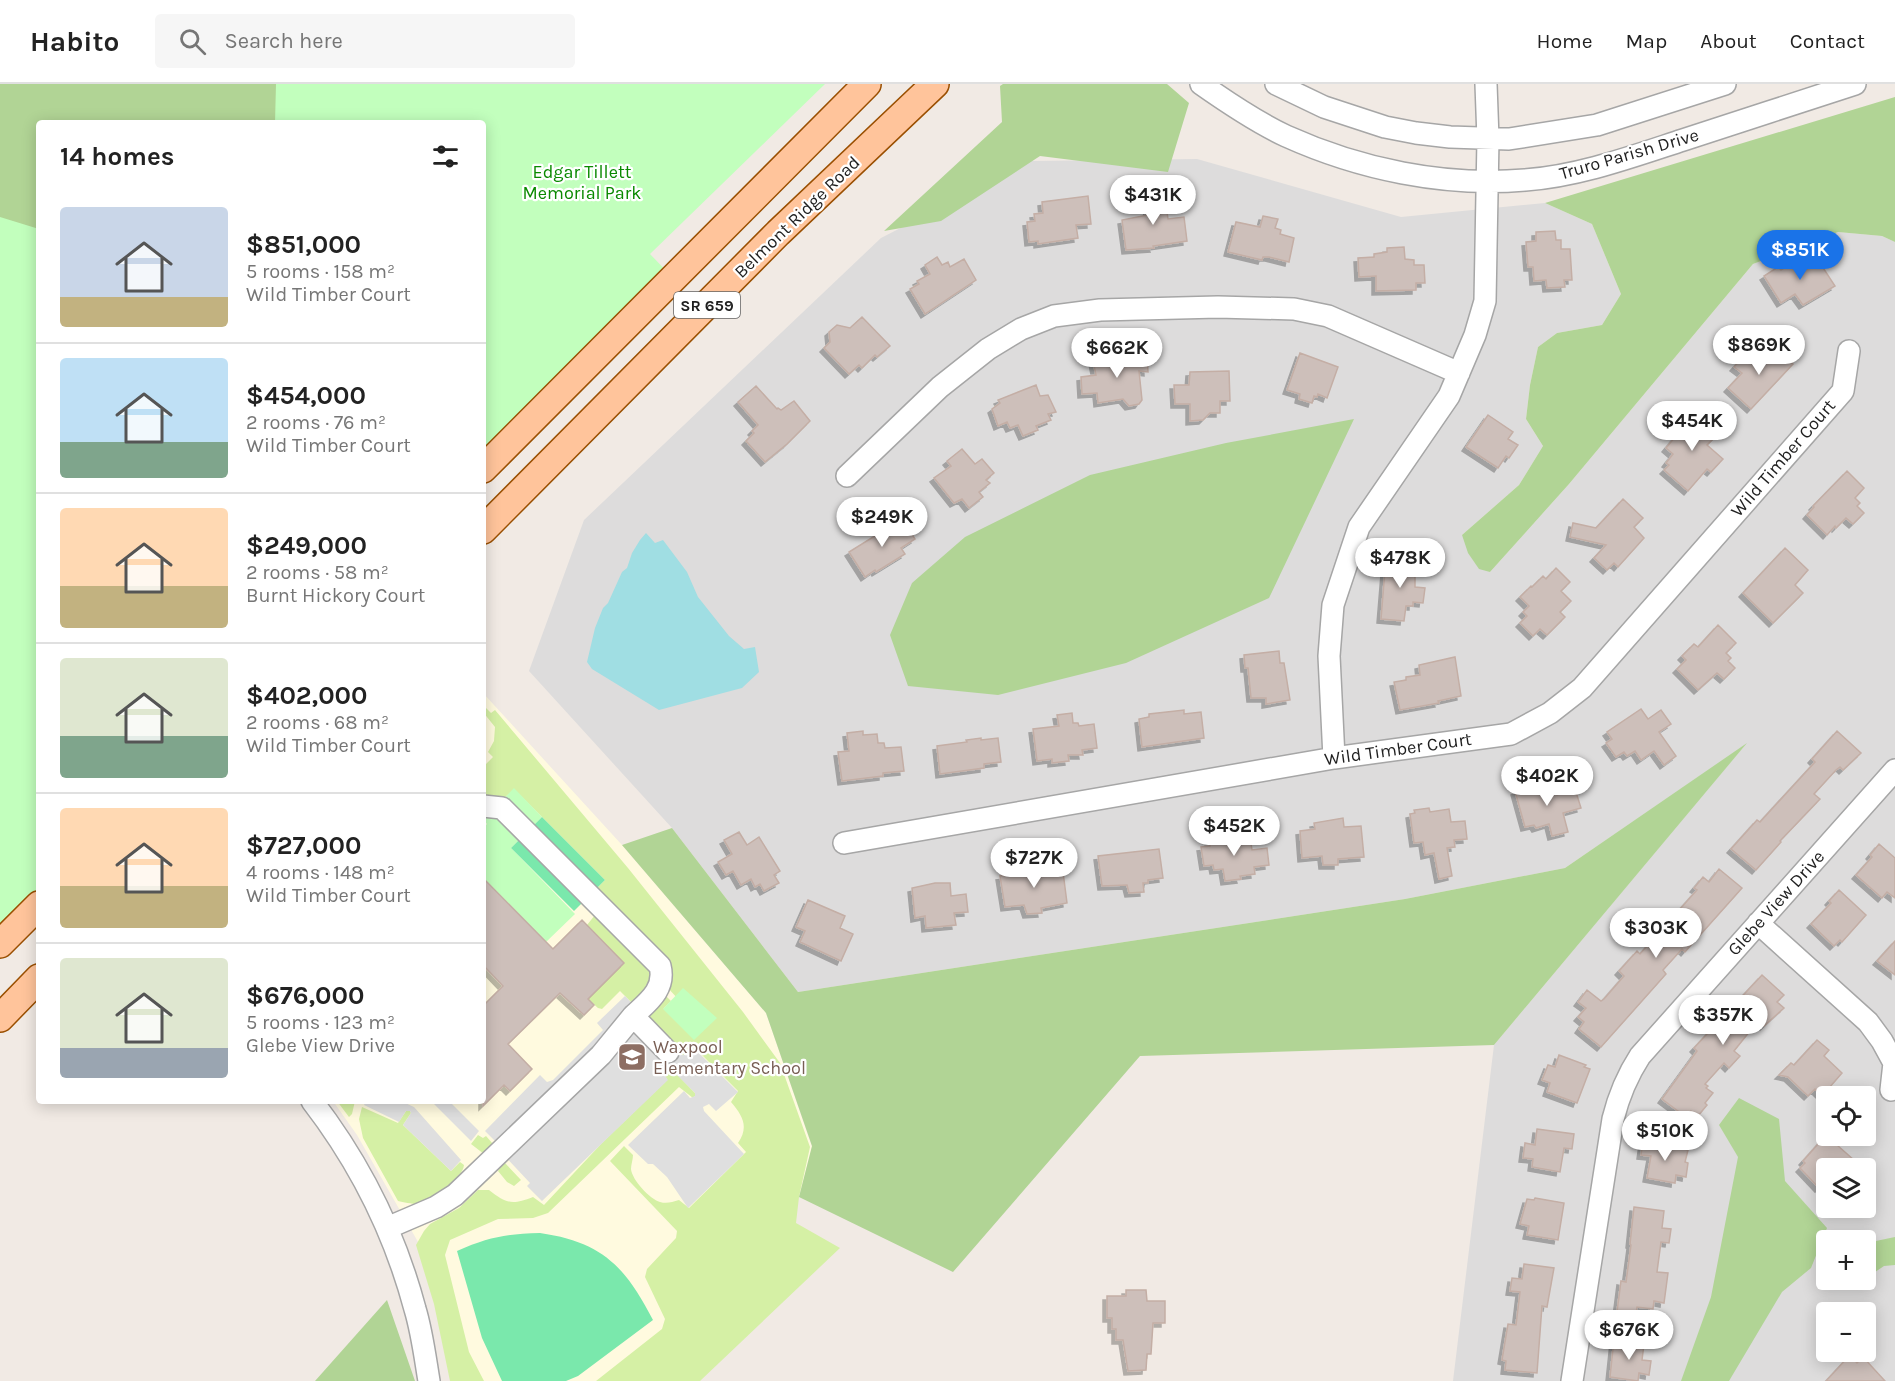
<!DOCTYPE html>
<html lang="en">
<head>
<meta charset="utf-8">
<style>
  body { margin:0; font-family:Karla,sans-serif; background:#f6f6f6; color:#222; height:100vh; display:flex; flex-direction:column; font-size:22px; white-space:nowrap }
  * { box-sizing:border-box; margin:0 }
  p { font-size:20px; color:#767676 }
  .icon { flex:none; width:33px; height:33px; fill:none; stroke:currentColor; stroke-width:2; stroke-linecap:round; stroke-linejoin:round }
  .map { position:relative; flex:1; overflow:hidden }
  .panel { position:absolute; left:36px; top:36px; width:450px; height:984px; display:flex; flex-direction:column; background:#fff; border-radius:6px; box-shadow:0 3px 15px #0003 }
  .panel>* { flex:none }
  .fabs { position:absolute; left:1816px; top:1002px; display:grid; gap:12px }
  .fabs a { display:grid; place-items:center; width:60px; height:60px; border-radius:6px; background:#fff; box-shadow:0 3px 15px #0003; font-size:30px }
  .price { position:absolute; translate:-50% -51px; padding:0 14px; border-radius:21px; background:#fff; color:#222; font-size:20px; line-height:39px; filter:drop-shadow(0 2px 3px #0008) }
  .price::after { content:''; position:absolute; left:50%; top:36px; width:18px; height:14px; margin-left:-9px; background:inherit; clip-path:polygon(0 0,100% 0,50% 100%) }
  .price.active { background:#1a73e8; color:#fff }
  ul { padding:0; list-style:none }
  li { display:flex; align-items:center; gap:18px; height:150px; padding:0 24px }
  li+li { border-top:2px solid #e0e0e0 }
  li span { display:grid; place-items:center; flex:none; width:168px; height:120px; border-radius:6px; color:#555 }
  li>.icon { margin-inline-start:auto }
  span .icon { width:72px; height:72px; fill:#fffc; stroke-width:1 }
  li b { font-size:26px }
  h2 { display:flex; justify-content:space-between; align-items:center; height:72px; padding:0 24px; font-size:26px }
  header { display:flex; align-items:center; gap:36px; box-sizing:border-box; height:84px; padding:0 30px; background:#fff; border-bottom:2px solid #e0e0e0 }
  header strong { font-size:28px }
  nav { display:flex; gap:33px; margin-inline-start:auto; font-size:21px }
  .search { width:420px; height:54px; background:#f6f6f6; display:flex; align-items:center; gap:15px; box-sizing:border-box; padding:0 21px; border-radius:6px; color:#767676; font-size:22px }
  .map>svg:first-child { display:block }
  .residential { fill:#dddcdc; fill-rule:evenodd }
  .education { fill:#fffadf }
  .grass { fill:#d5f0a5 }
  .forest { fill:#b1d495 }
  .park { fill:#c2ffbd }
  .pitch { fill:#7ae8ac }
  .parking { fill:#dfdfdf }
  .water { fill:#a0dee3 }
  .building { fill:#cdbfba; stroke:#c4aea5; stroke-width:1.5; filter:url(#shadow) }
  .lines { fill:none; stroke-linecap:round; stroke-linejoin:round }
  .minor-casing { stroke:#a6a6a6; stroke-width:24 }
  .major-casing { stroke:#9a4f00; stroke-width:30 }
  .minor { stroke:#fff; stroke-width:21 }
  .major { stroke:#ffc49b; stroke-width:27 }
  .labels { text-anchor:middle; stroke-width:4.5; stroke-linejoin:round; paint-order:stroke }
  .shield { fill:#fff; stroke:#626262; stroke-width:1.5 }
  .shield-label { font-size:16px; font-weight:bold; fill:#1f1f1f }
  .street-label { font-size:18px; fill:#1f1f1f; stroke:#fff }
  .park-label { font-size:18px; fill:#0a8900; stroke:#fff }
  .education-label { font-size:18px; fill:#785e54; stroke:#fff; text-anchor:start }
</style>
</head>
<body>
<header>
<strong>Habito</strong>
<div class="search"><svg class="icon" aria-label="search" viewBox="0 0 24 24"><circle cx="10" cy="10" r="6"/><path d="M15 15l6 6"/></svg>Search here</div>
<nav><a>Home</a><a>Map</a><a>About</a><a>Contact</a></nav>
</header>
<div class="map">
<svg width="1895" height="1297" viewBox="0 0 1895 1297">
  <defs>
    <filter id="shadow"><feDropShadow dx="-4" dy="4" stdDeviation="0" flood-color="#0004"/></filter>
  </defs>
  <rect width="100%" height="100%" fill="#f1eae4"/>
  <path class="residential" d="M1197 75 1401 133 1545 119 1592 140 1621 210 1602 241 1557 249 1538 263 1530 301 1526 335 1543 362 1519 401 1462 451 1490 488 1569 400 1753 180 1838 148 1882 152 1895 158V1297H1453L1494 961 1745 661 1565 784 1405 815 798 908 672 744 529 587 584 436 881 154 1031 77ZM1827 1012H1866V1052H1827ZM1827 1084H1866V1124H1827ZM1827 1156H1866V1196H1827ZM1827 1228H1866V1268H1827Z"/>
  <path class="education" d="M483 609 622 761 766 929 812 1063 799 1113 680 1297H460L434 1186 357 1051 333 1017H483Z"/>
  <path class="grass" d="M483 621 491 629 495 626 628 784 743 928 780 979 810 1063 799 1113 796 1139 840 1164 700 1297H596L662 1245 665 1235 645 1193 647 1185 676 1154 677 1147 610 1077 624 1062 633 1071C633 1076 631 1080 631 1085 632 1096 650 1115 660 1118 667 1120 672 1118 679 1116L689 1124 746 1068 738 1059C749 1043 743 1032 731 1018L738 1007 697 966 689 972 685 973 647 933 664 910 671 917 663 925 679 916 667 903 597 804 605 796 514 705 501 717 483 712V683L493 673 488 668 494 657 495 643 483 628Z
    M595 831 650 886C653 897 645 908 641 918L632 919 620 907 602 925 598 924 588 915 624 879 587 841Z
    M667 983 672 985 695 1009V1012L693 1014 679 1003 548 1129 533 1134 498 1135 450 1156 445 1171 469 1268 484 1297H450L434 1220 416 1161 424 1147 430 1140 459 1124 478 1106H489C507 1120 512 1121 533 1113L544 1121 602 1059 667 996 662 987 663 984Z
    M337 1017H355L352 1030 349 1033Z
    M362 1023 398 1039 406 1027H410L411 1029 403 1041 451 1087 460 1078 464 1081C463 1095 431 1117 417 1120 412 1120 403 1118 398 1117L363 1054 359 1035Z
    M478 1051 483 1054 486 1052 493 1060 484 1070 471 1060Z
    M504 1078 521 1096 514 1102 507 1098 498 1087Z"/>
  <path class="forest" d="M0 0H622L483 39H39V732L0 755Z
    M1003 0H1167L1189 19 1168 88 1040 72 941 137 884 147 1002 38 1000 2Z
    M1895 13V158L1882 152 1838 148 1753 180 1569 400 1490 488 1479 485 1468 469 1462 451 1519 401 1543 362 1526 335 1530 301 1538 263 1557 249 1602 241 1621 210 1592 140 1545 119Z
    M1354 335 1269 514 1126 579 998 611 908 602 890 551 912 499 965 453 1090 391 1226 359Z
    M1747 659 1494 961 1140 972 953 1188 799 1113 812 1062 766 929 622 761 672 744 798 908 1405 815 1565 784Z
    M1739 1014 1779 1035 1785 1097 1827 1144 1811 1184 1782 1208 1729 1297H1681L1711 1213 1738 1073 1719 1041Z
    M1895 1153V1181L1884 1182 1866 1194V1167L1871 1158Z
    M387 1216 415 1297H315Z"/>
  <path class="park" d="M276 0H825L650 170 677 198 483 394V39H275Z
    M0 133 39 145V836L0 875Z
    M514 704 542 733 511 764 575 830 546 858 483 794V744L487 740 483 736Z
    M683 904 717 934 694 956 663 925Z"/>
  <path class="pitch" d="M542 733 605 796 574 827 511 764Z
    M540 1149C602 1158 625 1182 653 1236L578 1292 566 1297H502L482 1254 457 1167C489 1153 506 1150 540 1149Z"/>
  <path class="parking" d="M625 912 682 971 698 968 738 1008 716 1027 709 1020 703 1023 704 1027 744 1070 688 1124 667 1093 653 1080H648L628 1061 684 1007 690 1014 695 1012V1009L672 986 667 983 663 984 662 987 668 996 542 1117 527 1102 530 1099 501 1068 502 1064 485 1047 540 991 547 998 553 996 603 946 597 939Z
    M366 1017H401L414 1023 461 1076 451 1087 403 1041 411 1029 410 1027H406L399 1038 364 1021Z
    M431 1017H449L479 1047 471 1057Z"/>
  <path class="water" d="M646 449 655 459 663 456 687 488 698 513 729 552 744 565 755 563 759 588 742 604 659 626 592 585 587 578 595 544 603 524 608 519 622 488 627 484 632 469 640 456Z"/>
  <path class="building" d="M1157 98 1160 129 1167 128 1168 135 1184 133 1187 157 1153 162 1154 164 1126 166 1122 136 1148 131 1146 99Z
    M1088 112 1091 140 1076 141 1078 154 1038 160V157L1029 158 1027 138 1035 137 1034 130 1043 129 1042 118Z
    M1263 132 1278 135 1275 144 1281 146 1280 150 1294 154 1289 178 1269 173H1263L1262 176 1228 168 1236 138 1260 143Z
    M1555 147 1556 156H1561V165H1570L1572 196H1564L1565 203 1547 204 1546 196 1534 197 1533 183H1528L1526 158 1536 157V148Z
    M1404 163 1405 175 1414 176V181H1424L1425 199H1416V206L1376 207V192L1359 193 1358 174 1374 173V170L1387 168V164Z
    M1804 171 1811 181 1818 176 1835 202 1803 221 1795 210 1781 219 1764 192 1778 183 1781 186Z
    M937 173 942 181 948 178 950 183 964 175 976 196 925 230 910 205 919 200 917 197 930 190 925 181Z
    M862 233 890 262 877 273 875 271 862 284 859 281 849 290 824 264 830 258 829 248 837 241 850 244Z
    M1772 261 1793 280 1751 325 1728 304 1742 289 1734 283 1744 272 1752 279 1762 268 1764 270Z
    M1300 269 1338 283 1327 314 1318 310 1317 313 1314 312 1312 319 1299 315 1300 310 1287 306Z
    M1130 271 1147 272 1148 288 1139 287 1142 316 1139 320 1129 322 1123 315 1098 319 1097 309 1082 310 1081 293 1096 291 1093 277 1116 275V272Z
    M1229 287 1230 317H1220V329H1210L1203 336 1190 337V320H1175L1174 301H1189L1190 288Z
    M1036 301 1040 312 1048 311 1056 328 1048 330 1051 336 1036 342 1038 346 1023 352 1018 341 1010 344 1007 338 998 342 992 325 1000 319 998 316Z
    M756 302 777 325 778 324 781 326 794 317 810 337 787 360 765 378 746 357 754 349 752 347 758 341 738 318Z
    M1697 330 1718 350 1707 361 1723 375 1711 388 1707 385 1688 407 1664 386 1669 381 1666 379 1673 370 1666 364 1685 341 1686 335 1689 331Z
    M1488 331 1513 348 1508 355 1518 361 1509 374 1506 372 1498 384 1466 363Z
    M962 365 975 380 982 375 994 389 986 396 990 399 979 408 983 413 969 424 962 415 954 419 934 394 951 382 947 377Z
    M1847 387 1864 404 1855 414 1860 419 1857 422 1864 429 1853 440 1846 434 1836 444 1835 442 1827 451 1807 431 1814 423 1813 422Z
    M1623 415 1643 434 1634 443 1644 454 1618 483 1614 479 1607 486 1594 474 1606 461 1570 453 1573 439 1596 444Z
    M902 435 915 455 901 464 905 470 876 488 875 486 865 493 849 468Z
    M1785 464 1808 486 1795 501 1803 509 1773 539 1743 509Z
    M1386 474 1415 477V503L1425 504 1423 519 1413 518V522H1406L1404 537 1381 535Z
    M1556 484 1570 498 1561 507 1571 517 1560 528 1565 533 1547 551 1540 545 1533 552 1520 539 1527 532 1523 528 1529 522 1520 513 1531 502 1532 503 1543 492 1546 495Z
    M1718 541 1736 559 1726 569 1731 574 1728 577 1735 584 1724 595 1717 589 1698 606 1677 585 1686 576 1682 572 1694 560 1698 563Z
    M1279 567 1280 579H1284L1290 616 1266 620V614H1251L1248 584H1245L1244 571Z
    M1455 573 1461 612 1438 617 1439 619 1400 626 1394 598 1406 596V593L1420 591 1419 581Z
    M1641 625 1648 635 1661 626 1671 640 1659 648 1676 672 1664 681 1654 667 1641 676 1635 667 1627 672 1624 668 1616 673 1606 659 1612 655 1607 648Z
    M1184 626V630L1201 628 1204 654 1142 663 1139 635 1149 633V630Z
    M1072 629 1073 639H1078L1079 642 1094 640 1097 664 1082 666 1083 671H1068L1069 677 1052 679V675L1037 677 1033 645 1059 642 1057 631Z
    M863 647V651L877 650 878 659H884L885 664 901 663 904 687 883 689V692L842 697 838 668 849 667 847 649Z
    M1837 647 1861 669 1843 686 1840 683 1836 686 1814 710 1820 715 1780 757 1781 758 1756 786 1731 765 1757 736 1760 738 1815 678 1812 675Z
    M981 654V656L998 654 1001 678 984 680V684L940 690 937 662 967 658 966 656Z
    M1553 697 1557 711 1575 705 1581 724 1563 729 1568 748 1552 752 1549 740 1536 744 1534 741 1525 743 1515 707Z
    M1429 724 1430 728 1449 725 1451 738 1465 737 1467 755 1454 756 1455 763 1447 764 1452 792 1439 795 1434 769 1425 771 1423 758 1414 759 1410 730 1415 729 1414 726Z
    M1343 734 1344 743 1361 742 1364 773 1338 775V781H1323L1322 772 1302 774 1300 747 1315 745 1314 739Z
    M739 748 747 761 759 753 780 787 774 791 779 799 764 807 760 800 755 803 751 795 741 801 733 787 726 791 718 778 732 770 724 756Z
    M1235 752V754L1250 752 1252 766 1267 764 1269 781 1254 783 1255 790 1240 792 1241 795 1225 797 1223 785 1214 786 1213 781 1204 782 1201 763 1210 762 1209 757Z
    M1879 760 1895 774V814L1887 808 1882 814 1856 791 1872 773 1870 771Z
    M1159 765 1163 794 1148 796V799H1143L1144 808 1129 809 1127 801 1102 802 1098 772Z
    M1045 783 1046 789 1063 788 1067 819 1041 824 1042 829 1027 830 1024 821 1005 823 1000 792 1016 790V786Z
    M1719 785 1742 804 1685 868 1682 865 1663 886 1666 890 1601 963 1579 945 1584 938 1578 933 1586 924 1578 918 1587 906 1601 917 1604 915 1624 892 1619 887 1637 867 1640 870 1697 806 1694 804 1703 793 1709 798Z
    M483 794 553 865 582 836 624 879 588 915 594 921 584 931 560 909 508 960 532 985 510 1007 504 1001 483 1022V922L503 902 483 881Z
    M935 799H950L951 812 966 810 968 828 954 829 956 841 926 844 925 832 915 834 912 804Z
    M1839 806 1866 831 1842 858 1840 856 1834 862 1811 840 1831 819 1829 817Z
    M808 816 845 832 840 844 853 850 841 877 800 858 805 847 796 843Z
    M1895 857V891L1877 877Z
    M1762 891 1784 911 1777 918 1784 924 1764 942 1758 937 1734 967 1740 972 1729 984 1724 979 1705 1000 1708 1002 1706 1004 1713 1009 1705 1019 1707 1021 1698 1032 1691 1027 1686 1033 1662 1015 1697 967 1694 964Z
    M1817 956 1829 966 1824 972 1842 989 1822 1012 1815 1005 1808 1012 1788 993 1779 991 1791 979 1794 981Z
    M1559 971 1586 981 1584 983 1590 985 1577 1019 1547 1008 1550 999 1542 996 1548 981 1555 983Z
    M1537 1045 1574 1050 1572 1065 1564 1064 1560 1088 1532 1083 1533 1075 1523 1074 1525 1059 1535 1061Z
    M1827 1050 1839 1059 1837 1061 1863 1084H1827V1094L1819 1104 1800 1084 1805 1079 1803 1077Z
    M1643 1057 1688 1066 1685 1078 1688 1079 1686 1093 1676 1091 1675 1099 1647 1094 1651 1072 1641 1071Z
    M1535 1114 1564 1119 1558 1156 1527 1151 1529 1142 1520 1140 1527 1115 1534 1116Z
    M1634 1123 1664 1127 1662 1144 1671 1145 1669 1159 1661 1158 1657 1188 1668 1189 1664 1219 1654 1217 1653 1225 1637 1223 1636 1230 1617 1228 1621 1197 1626 1198 1631 1161 1630 1160Z
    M1524 1180 1554 1184 1547 1223 1542 1222 1537 1289 1505 1286 1506 1277 1502 1276 1508 1240 1516 1241 1520 1208 1510 1207 1512 1194 1522 1195Z
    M1126 1206H1146L1147 1217H1165V1239H1153L1151 1270H1147L1146 1286 1128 1287 1123 1256H1116V1245H1112V1234H1107V1212H1126Z
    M1614 1255 1644 1260 1642 1276 1651 1277 1649 1291 1639 1289 1638 1297 1610 1293Z
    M1850 1271 1857 1279 1863 1273 1885 1297H1826Z"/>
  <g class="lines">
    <g class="minor-casing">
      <path id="minor" d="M1201 0C1228 19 1256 38 1286 52 1359 85 1444 103 1525 96 1579 92 1631 73 1683 56 1740 37 1798 19 1855 0
        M1276 0 1324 23 1385 43 1416 49 1450 53 1509 55 1597 41 1725 0
        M847 392 940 303 988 265 1021 245 1054 232 1100 226 1218 223 1294 225 1328 232 1459 289
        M1334 674 1329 572 1333 521 1359 443 1449 312 1475 251 1485 217 1488 55 1486 0
        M483 722 502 724 660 882C666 905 648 918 633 932
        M844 759 1334 674 1511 650 1550 629 1582 604 1843 307 1849 267
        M1758 839 1868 938 1882 957 1894 979 1891 1006
        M312 1017C359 1078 395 1150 415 1225 422 1248 425 1273 429 1297
        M387 1144 436 1123 455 1111 601 971 633 932 668 968
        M1572 1297 1613 1035C1619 1011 1627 992 1640 972L1895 686"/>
    </g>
    <g class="major-casing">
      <path id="major" d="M483 385 867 0
        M483 446 778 149 935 0
        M0 860 39 821
        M0 934 39 894"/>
    </g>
    <use href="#minor" class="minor"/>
    <use href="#major" class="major"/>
  </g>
  <defs>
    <g id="school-square" transform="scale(1.5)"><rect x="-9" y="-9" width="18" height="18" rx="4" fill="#8d6e63" stroke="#fff"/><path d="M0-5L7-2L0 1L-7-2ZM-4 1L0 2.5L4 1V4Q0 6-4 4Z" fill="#fff"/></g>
  </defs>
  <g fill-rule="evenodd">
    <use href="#school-square" x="632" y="973"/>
  </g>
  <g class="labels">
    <rect class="shield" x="674" y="208" width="66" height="26" rx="4.5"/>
    <g class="shield-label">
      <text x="707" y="227">SR 659</text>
    </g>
    <g class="street-label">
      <text transform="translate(1629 70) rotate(-16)" y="6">Truro Parish Drive</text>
      <text transform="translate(797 133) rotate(-44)" y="6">Belmont Ridge Road</text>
      <text transform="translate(1783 374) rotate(-49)" y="6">Wild Timber Court</text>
      <text transform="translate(1398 665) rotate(-8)" y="6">Wild Timber Court</text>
      <text transform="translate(1776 819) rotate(-48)" y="6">Glebe View Drive</text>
    </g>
    <g class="park-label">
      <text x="582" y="94">Edgar Tillett<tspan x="582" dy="21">Memorial Park</tspan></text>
    </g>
    <g class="education-label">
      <text x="653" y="969">Waxpool<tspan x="653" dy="21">Elementary School</tspan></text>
    </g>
  </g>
</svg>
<div class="fabs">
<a><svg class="icon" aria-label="locate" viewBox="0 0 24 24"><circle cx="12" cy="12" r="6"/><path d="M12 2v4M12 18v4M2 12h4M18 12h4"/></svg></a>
<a><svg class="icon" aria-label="layers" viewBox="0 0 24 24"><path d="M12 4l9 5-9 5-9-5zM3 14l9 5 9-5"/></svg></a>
<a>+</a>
<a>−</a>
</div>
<b class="price" style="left:1153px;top:142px">$431K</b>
<b class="price active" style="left:1800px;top:197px">$851K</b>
<b class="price" style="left:1759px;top:292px">$869K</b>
<b class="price" style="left:1117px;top:295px">$662K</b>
<b class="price" style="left:1692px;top:368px">$454K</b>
<b class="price" style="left:882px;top:464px">$249K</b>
<b class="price" style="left:1400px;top:505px">$478K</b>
<b class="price" style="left:1547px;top:723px">$402K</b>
<b class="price" style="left:1234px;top:773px">$452K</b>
<b class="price" style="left:1034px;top:805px">$727K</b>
<b class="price" style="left:1656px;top:875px">$303K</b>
<b class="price" style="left:1723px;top:962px">$357K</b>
<b class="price" style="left:1665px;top:1078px">$510K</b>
<b class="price" style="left:1629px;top:1277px">$676K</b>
<section class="panel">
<h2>14 homes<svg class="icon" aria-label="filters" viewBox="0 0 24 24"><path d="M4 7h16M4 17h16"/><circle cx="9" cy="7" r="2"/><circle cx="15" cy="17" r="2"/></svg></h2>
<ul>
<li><span style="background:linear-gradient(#c9d6e8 75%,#c2b280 0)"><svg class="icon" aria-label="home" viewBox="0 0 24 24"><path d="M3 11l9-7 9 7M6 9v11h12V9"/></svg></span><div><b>$851,000</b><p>5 rooms · 158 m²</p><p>Wild Timber Court</p></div></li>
<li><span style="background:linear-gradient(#bfe0f5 70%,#7fa58c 0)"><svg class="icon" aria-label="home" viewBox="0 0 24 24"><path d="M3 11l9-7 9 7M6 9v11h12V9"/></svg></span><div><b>$454,000</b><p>2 rooms · 76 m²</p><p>Wild Timber Court</p></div></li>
<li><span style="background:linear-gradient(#ffd9b3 65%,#c2b280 0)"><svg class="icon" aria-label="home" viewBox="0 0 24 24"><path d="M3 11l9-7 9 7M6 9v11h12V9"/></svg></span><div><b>$249,000</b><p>2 rooms · 58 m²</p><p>Burnt Hickory Court</p></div></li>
<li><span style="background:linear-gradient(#dfe7d0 65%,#7fa58c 0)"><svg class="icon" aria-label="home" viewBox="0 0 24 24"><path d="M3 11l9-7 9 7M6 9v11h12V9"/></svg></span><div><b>$402,000</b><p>2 rooms · 68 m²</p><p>Wild Timber Court</p></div></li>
<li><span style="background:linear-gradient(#ffd9b3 65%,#c2b280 0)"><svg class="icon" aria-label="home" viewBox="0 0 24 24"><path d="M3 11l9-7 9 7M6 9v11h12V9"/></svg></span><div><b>$727,000</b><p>4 rooms · 148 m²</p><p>Wild Timber Court</p></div></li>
<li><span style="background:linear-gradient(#dfe7d0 75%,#9aa5b1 0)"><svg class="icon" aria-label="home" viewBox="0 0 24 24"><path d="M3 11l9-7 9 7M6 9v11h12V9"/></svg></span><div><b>$676,000</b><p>5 rooms · 123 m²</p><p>Glebe View Drive</p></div></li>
</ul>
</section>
</div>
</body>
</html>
